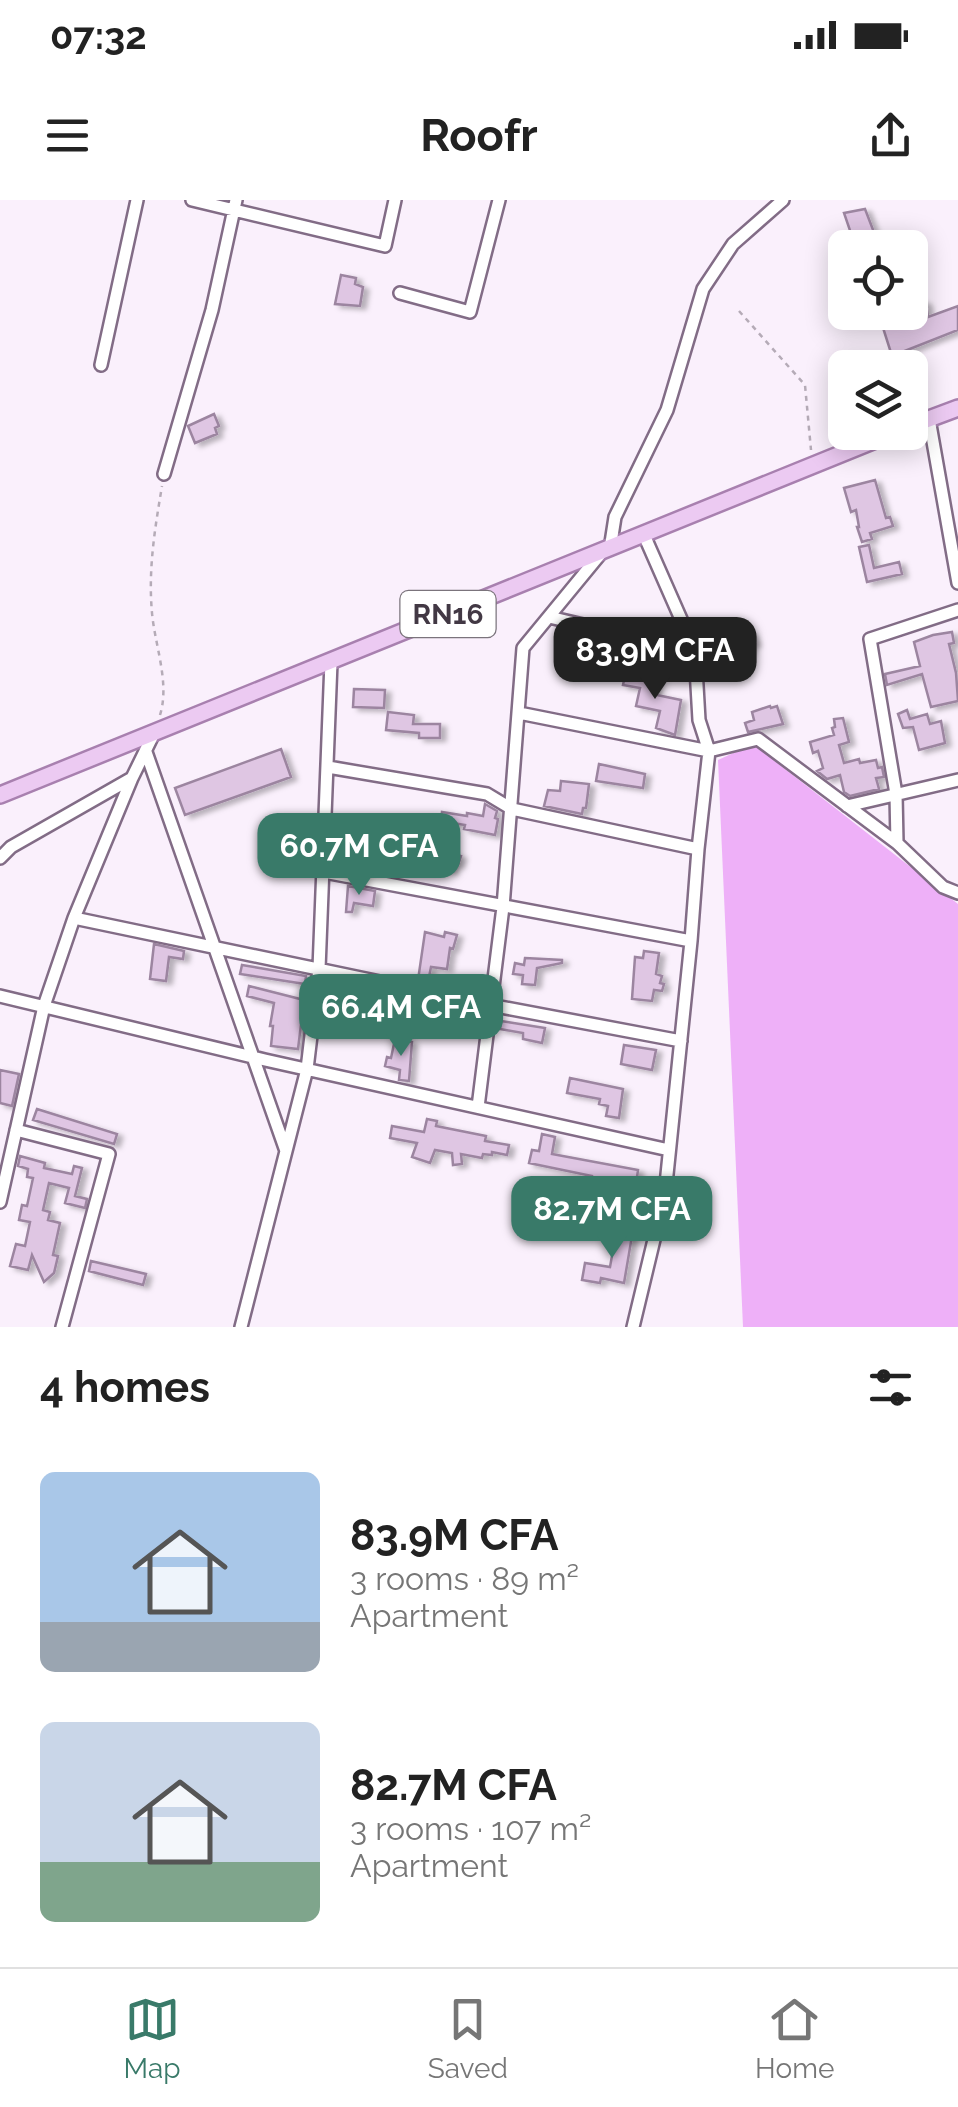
<!DOCTYPE html>
<html lang="en">
<head>
<meta charset="utf-8">
<style>
  body { margin:0; font-family:Raleway,sans-serif; background:#f6f6f6; color:#222; height:100vh; display:flex; flex-direction:column; font-size:38px; white-space:nowrap }
  * { box-sizing:border-box; margin:0 }
  p { font-size:32px; color:#767676 }
  .icon { flex:none; width:55px; height:55px; fill:none; stroke:currentColor; stroke-width:2; stroke-linecap:round; stroke-linejoin:round }
  .map { position:relative; height:1127px; overflow:hidden }
  .sheet { display:flex; flex-direction:column; background:#fff; flex:1 }
  .sheet>* { flex:none }
  .tools { position:absolute; left:828px; top:30px; display:grid; gap:20px }
  .tools a { display:grid; place-items:center; width:100px; height:100px; border-radius:15px; background:#fff; box-shadow:0 5px 25px #0003; font-size:50px }
  .price { position:absolute; translate:-50% -85px; padding:0 22px; border-radius:20px; background:#397a69; color:#fff; font-size:32px; line-height:65px; filter:drop-shadow(0 2px 5px #0008) }
  .price::after { content:''; position:absolute; left:50%; top:60px; width:30px; height:22px; margin-left:-15px; background:inherit; clip-path:polygon(0 0,100% 0,50% 100%) }
  .price.active { background:#222; color:#fff }
  ul { padding:0; list-style:none }
  li { display:flex; align-items:center; gap:30px; height:250px; padding:0 40px }
  li span { display:grid; place-items:center; flex:none; width:280px; height:200px; border-radius:15px; color:#555 }
  li>.icon { margin-inline-start:auto }
  span .icon { width:120px; height:120px; fill:#fffc; stroke-width:1 }
  li b { font-size:42px }
  h2 { display:flex; justify-content:space-between; align-items:center; height:120px; padding:0 40px; font-size:42px }
  .status { display:flex; justify-content:space-between; align-items:center; height:70px; padding:0 50px; background:#fff; direction:ltr }
  .status svg { height:28px; fill:currentColor }
  header { display:flex; justify-content:space-between; align-items:center; height:130px; padding:0 40px; background:#fff; font-size:45px; font-weight:700 }
  .tab-bar { display:flex; justify-content:space-around; align-items:center; height:140px; border-top:2px solid #e0e0e0; background:#fff; font-size:28px; color:#767676 }
  .tab-bar a { display:grid; justify-items:center; gap:5px }
  .tab-bar .active { color:#397a69 }
  .map>svg:first-child { display:block }
  .green { fill:#eeb0f8 }
  .building { fill:#dfc6e3; stroke:#9c85a0; stroke-width:2.5; filter:url(#shadow) }
  .lines { fill:none; stroke-linecap:round; stroke-linejoin:round }
  .minor-casing { stroke:#826c86; stroke-width:16 }
  .major-casing { stroke:#a880af; stroke-width:20 }
  .path { stroke:#b5abb7; stroke-width:2.5; stroke-dasharray:5 5; stroke-linecap:butt }
  .minor { stroke:#fff; stroke-width:11 }
  .major { stroke:#eccaf2; stroke-width:15 }
  .labels { text-anchor:middle; stroke-width:8; stroke-linejoin:round; paint-order:stroke }
  .shield { fill:#fff; stroke:#7b747c; stroke-width:2.5 }
  .shield-label { font-size:28px; font-weight:bold; fill:#423844 }
</style>
</head>
<body>
<div class="status"><b>07:32</b><svg viewBox="0 0 49 12"><path d="M0 12V9h3v3zM5 12V6h3v6zM10 12V3h3v9zM15 12V0h3v12zM26 1h20v11H26zM47 4h2v5h-2z"/></svg></div>
<header><svg class="icon" aria-label="menu" viewBox="0 0 24 24"><path d="M4 6h16M4 12h16M4 18h16"/></svg>Roofr<svg class="icon" aria-label="share" viewBox="0 0 24 24"><path d="M12 15V3M7 8l5-5 5 5M5 13v7h14v-7"/></svg></header>
<div class="map">
<svg width="958" height="1127" viewBox="0 0 958 1127">
  <defs>
    <filter id="shadow"><feDropShadow dx="5.5" dy="3" stdDeviation="2.5" flood-color="#0004"/></filter>
  </defs>
  <rect width="100%" height="100%" fill="#faf0fc"/>
  <path class="green" d="M753 544 958 704V1127H743L718 560Z"/>
  <path class="building" d="M865 9 880 48H856L844 13Z
    M341 75 356 78 355 84 363 87 360 106 335 104Z
    M916 99 926 103 928 117 958 106V130L892 156 878 112H910V102Z
    M214 214 219 226 215 228 217 234 195 243 188 226Z
    M875 280 886 318 890 317 893 326 870 333 872 339 862 342 857 327H859L856 310 851 312 844 288Z
    M869 345 874 368 899 362 902 374 867 382 859 347Z
    M952 432 954 443 949 444 956 473 958 501 931 507 922 474 887 485 885 474 920 466 914 442 933 435Z
    M751 433 755 443 748 446 750 450 710 466 704 449Z
    M626 471 656 480 654 493 657 495 681 500 675 535 656 528 660 511 636 506 640 488 623 485Z
    M354 489 385 490 384 508 353 507Z
    M770 506 771 508 777 506 783 524 748 532 745 523 754 520 752 512Z
    M907 510 910 519 927 514 930 524 941 521 945 543 919 550 913 527 903 528 898 514Z
    M388 512 414 515 413 524H440V538H419V533L386 530Z
    M843 518 849 542 839 545 844 563 859 559 860 563 876 560 878 568 882 567 884 577 876 578 879 589 850 596 844 592 840 575 827 579 817 571 823 568 818 551 813 553 810 542 834 535 832 528 835 527 834 519Z
    M281 549 291 577 185 615 175 588Z
    M599 564 645 574 643 588 596 581Z
    M561 581 589 584 586 608H583L582 614 544 606 548 590 560 591Z
    M485 604 497 611 495 618 498 619 495 635 464 629 465 625 441 621 442 612 467 616V613L483 616Z
    M356 629 377 632 373 658 352 654Z
    M437 639 449 641 447 652 461 656 458 665 453 664 452 671 430 664 432 657 417 655 418 645 435 647Z
    M348 686 375 691 373 706 354 703 352 712H346Z
    M425 732 444 737 445 732 457 735 453 749 450 748 447 769 431 767 428 782 418 780Z
    M154 744 184 751 183 759 169 757 166 781 150 779Z
    M644 751 659 753 656 774 662 776 660 783 664 784 662 791 654 790 652 801 632 799 635 757 643 758Z
    M525 758 562 760V763L537 768 535 785 522 784 523 775 513 774 515 763 524 765Z
    M242 765 306 776 305 784 240 774Z
    M249 786 304 800 298 849 271 846 273 826H270L274 803 247 796Z
    M501 821 545 828 542 843 523 839V833L500 829Z
    M395 839 412 842 409 881 399 880 400 870 385 866 387 857 391 858Z
    M624 845 656 850 652 870 621 864Z
    M0 870 19 874 12 906 0 903Z
    M570 878 623 889 619 918 606 916 608 906 599 904 600 899 567 893Z
    M37 909 117 934 114 944 33 920Z
    M427 919 437 921 436 926 486 936 485 941 509 945 507 955 492 952V955L483 954 482 958 461 954 462 964 453 965 452 953 435 950 430 963 412 957 417 943 390 938 392 926 424 932Z
    M542 934 555 937 552 954 638 970 636 984 608 978 607 981 592 978V976L529 963 532 950 539 951Z
    M20 956 45 963 44 968 72 974 74 966 82 968 75 996 87 999 85 1008 65 1003 69 988 49 983 43 1010 50 1012 48 1020 60 1023 53 1055 58 1056 54 1073 44 1082 32 1055 28 1070 10 1066 16 1044 25 1046 30 1022 19 1020 22 1005 27 1006 33 978 27 977 28 969 18 966Z
    M617 1028 633 1030 624 1083 601 1078 600 1083 582 1080 585 1063 610 1067Z
    M91 1061 146 1074 143 1085 89 1071Z"/>
  <g class="lines">
    <g class="minor-casing">
      <path id="minor" d="M192 0 385 46 395 0
        M400 93 470 112 499 0
        M101 165 137 0
        M929 219 958 383
        M164 274 212 110 236 0
        M644 335 695 451 699 520 709 551 758 539 897 643 943 687 958 693
        M610 349 615 317 667 210 703 89 733 44 783 0
        M549 417 695 451
        M519 513 709 551 698 649 691 741 665 994 633 1127
        M146 552 286 951
        M328 567 487 594 512 609 698 649
        M847 606 958 580
        M897 643 896 594 870 439 958 410
        M0 658 11 647 132 578
        M324 672 691 741
        M74 718 490 805 681 841
        M0 796 265 860 669 950
        M478 907 503 707 523 448 602 352
        M16 930 109 954 62 1127
        M0 1002 44 806 74 718 132 578 154 533
        M241 1127 307 869 319 769 331 462"/>
    </g>
    <g class="major-casing">
      <path id="major" d="M910 226 958 208
        M0 595 895 232"/>
    </g>
    <path class="path" d="M739 111 805 185 811 250
      M160 515C170 483 155 446 152 413 148 369 155 328 162 286"/>
    <use href="#minor" class="minor"/>
    <use href="#major" class="major"/>
  </g>
  <g class="labels">
    <rect class="shield" x="400.5" y="391" width="95" height="46" rx="8"/>
    <g class="shield-label">
      <text x="448" y="424">RN16</text>
    </g>
  </g>
</svg>
<div class="tools">
<a><svg class="icon" aria-label="locate" viewBox="0 0 24 24"><circle cx="12" cy="12" r="6"/><path d="M12 2v4M12 18v4M2 12h4M18 12h4"/></svg></a>
<a><svg class="icon" aria-label="layers" viewBox="0 0 24 24"><path d="M12 4l9 5-9 5-9-5zM3 14l9 5 9-5"/></svg></a>
</div>
<b class="price active" style="left:655px;top:502px">83.9M CFA</b>
<b class="price" style="left:359px;top:698px">60.7M CFA</b>
<b class="price" style="left:401px;top:859px">66.4M CFA</b>
<b class="price" style="left:612px;top:1061px">82.7M CFA</b>
</div>
<section class="sheet">
<h2>4 homes<svg class="icon" aria-label="filters" viewBox="0 0 24 24"><path d="M4 7h16M4 17h16"/><circle cx="9" cy="7" r="2"/><circle cx="15" cy="17" r="2"/></svg></h2>
<ul>
<li><span style="background:linear-gradient(#a9c7e8 75%,#9aa5b1 0)"><svg class="icon" aria-label="home" viewBox="0 0 24 24"><path d="M3 11l9-7 9 7M6 9v11h12V9"/></svg></span><div><b>83.9M CFA</b><p>3 rooms · 89 m²</p><p>Apartment</p></div></li>
<li><span style="background:linear-gradient(#c9d6e8 70%,#7fa58c 0)"><svg class="icon" aria-label="home" viewBox="0 0 24 24"><path d="M3 11l9-7 9 7M6 9v11h12V9"/></svg></span><div><b>82.7M CFA</b><p>3 rooms · 107 m²</p><p>Apartment</p></div></li>
</ul>
</section>
<nav class="tab-bar">
<a class="active"><svg class="icon" aria-label="map" viewBox="0 0 24 24"><path d="M3 6l6-2 6 2 6-2v14l-6 2-6-2-6 2zM9 4v14M15 6v14"/></svg>Map</a>
<a><svg class="icon" aria-label="saved" viewBox="0 0 24 24"><path d="M7 4h10v16l-5-4-5 4z"/></svg>Saved</a>
<a><svg class="icon" aria-label="home" viewBox="0 0 24 24"><path d="M3 11l9-7 9 7M6 9v11h12V9"/></svg>Home</a>
</nav>
</body>
</html>
